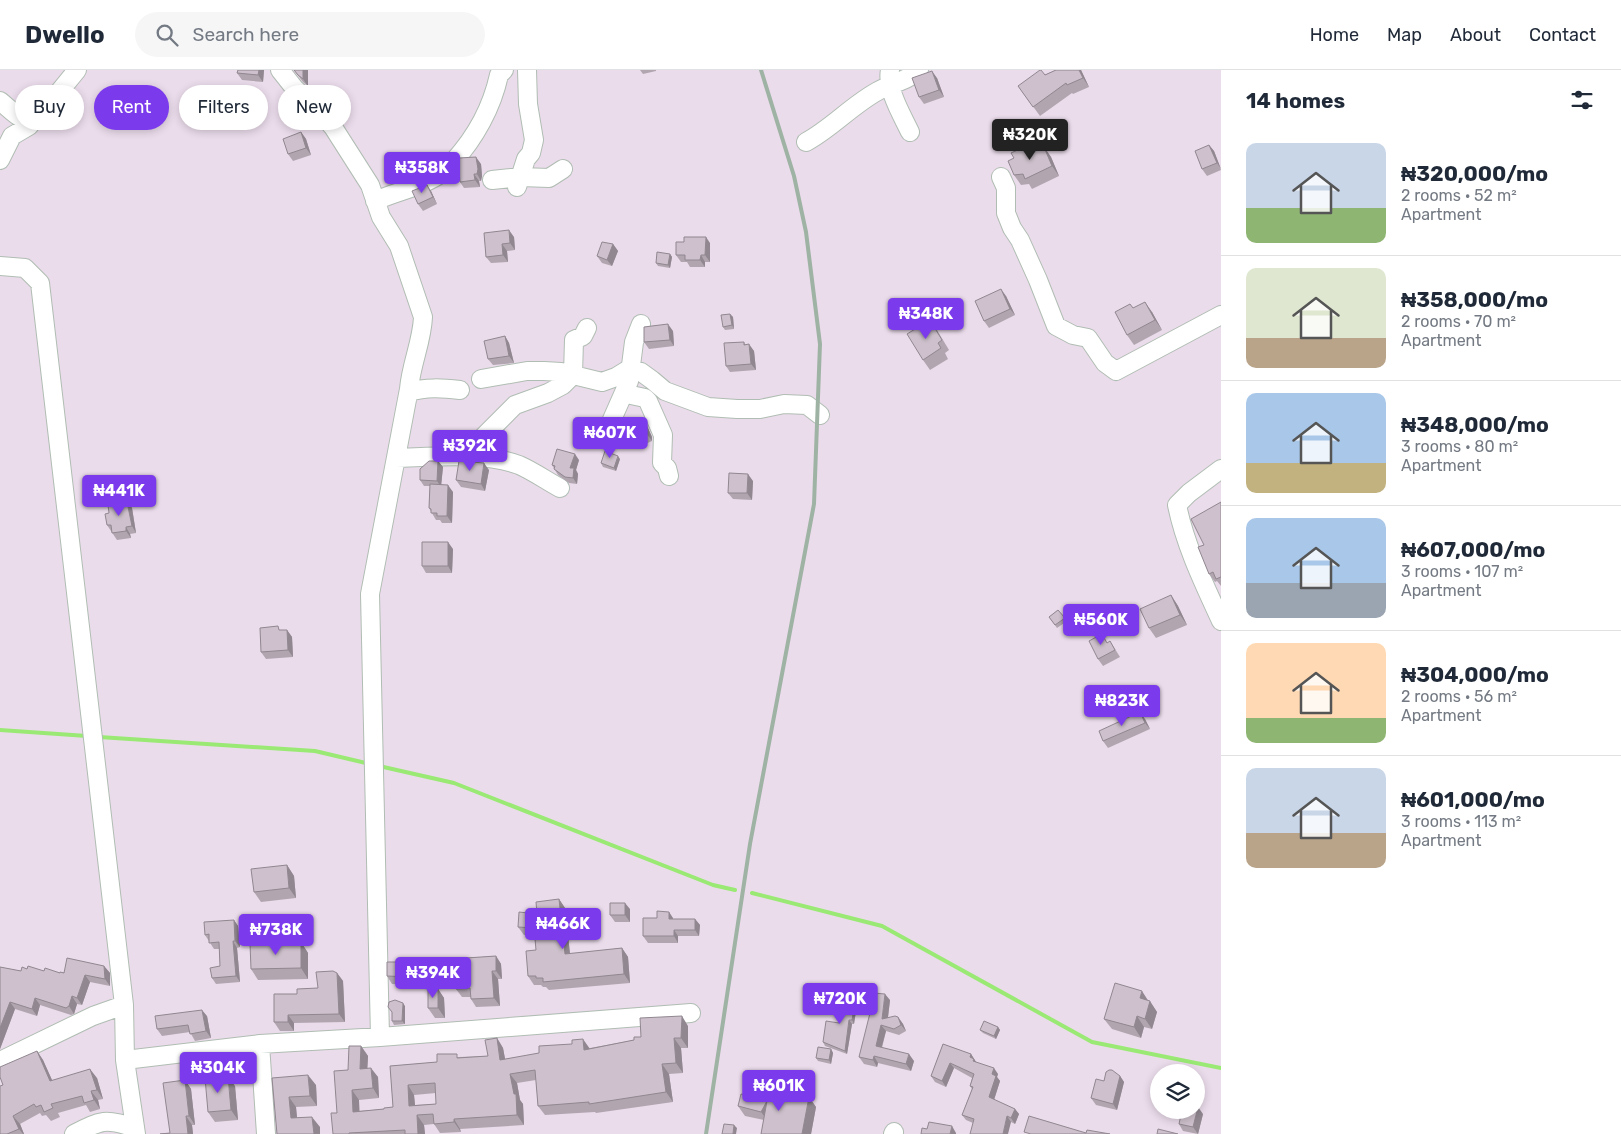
<!DOCTYPE html>
<html lang="en">
<head>
<meta charset="utf-8">
<style>
  body { margin:0; font-family:Rubik,sans-serif; background:#f6f6f7; color:#1f2937; height:100vh; display:flex; flex-direction:column; font-size:19px; white-space:nowrap }
  * { box-sizing:border-box; margin:0 }
  p { font-size:16px; color:#747a83 }
  .icon { flex:none; width:28px; height:28px; fill:none; stroke:currentColor; stroke-width:2; stroke-linecap:round; stroke-linejoin:round }
  .map { position:relative; flex:1; overflow:hidden }
  .drawer { display:flex; flex-direction:column; background:#fff; width:400px }
  .drawer>* { flex:none }
  .banner { position:absolute; left:15px; top:15px; width:475px; height:45px; display:flex; gap:10px }
  .controls { position:absolute; left:1150px; top:994px; display:grid; gap:10px }
  .controls a { display:grid; place-items:center; width:55px; height:55px; border-radius:50%; background:#fff; box-shadow:0 2px 8px #0003; font-size:25px }
  .price { position:absolute; translate:-50% -42px; padding:0 11px; border-radius:5px; background:#7c3aed; color:#fff; font-size:16px; line-height:32px; filter:drop-shadow(0 1px 2px #0008) }
  .price::after { content:''; position:absolute; left:50%; top:30px; width:15px; height:11px; margin-left:-8px; background:inherit; clip-path:polygon(0 0,100% 0,50% 100%) }
  .price.current { background:#222; color:#fff }
  ul { padding:0; list-style:none }
  li { display:flex; align-items:center; gap:15px; height:125px; padding:0 25px }
  li+li { border-top:1px solid #e0e1e3 }
  li span { display:grid; place-items:center; flex:none; width:140px; height:100px; border-radius:10px; color:#555 }
  li>.icon { margin-inline-start:auto }
  span .icon { width:60px; height:60px; fill:#fffc; stroke-width:1 }
  li b { font-size:21px }
  h2 { display:flex; justify-content:space-between; align-items:center; height:60px; padding:0 25px; font-size:21px }
  .tag { padding:0 18px; border-radius:22px; background:#fff; box-shadow:0 2px 8px #0003; font-size:18px; line-height:45px }
  .tag.current { background:#7c3aed; color:#fff }
  header { display:flex; align-items:center; gap:30px; box-sizing:border-box; height:70px; padding:0 25px; background:#fff; border-bottom:1px solid #e0e1e3 }
  header strong { font-size:24px }
  nav { display:flex; gap:28px; margin-inline-start:auto; font-size:18px }
  .search { width:350px; height:45px; background:#f6f6f7; display:flex; align-items:center; gap:12px; box-sizing:border-box; padding:0 18px; border-radius:28px; color:#747a83; font-size:19px }
  main { display:flex; flex:1; min-height:0 }
  .map>svg:first-child { display:block }
  .lines { fill:none; stroke-linecap:round; stroke-linejoin:round }
  .stream { stroke:#9ae974; stroke-width:4 }
  .minor-casing { stroke:#b0bdb3; stroke-width:20 }
  .minor { stroke:#fff; stroke-width:18 }
  .rail { stroke:#9fb3a4; stroke-width:4 }
  .wall { fill:#b1a6b0; fill-rule:evenodd }
  .shaded-wall { fill:#908790 }
  .building { fill:#cec1cd; stroke:#908790; fill-rule:evenodd }
</style>
</head>
<body>
<header>
<strong>Dwello</strong>
<div class="search"><svg class="icon" aria-label="search" viewBox="0 0 24 24"><circle cx="10" cy="10" r="6"/><path d="M15 15l6 6"/></svg>Search here</div>
<nav><a>Home</a><a>Map</a><a>About</a><a>Contact</a></nav>
</header>
<main>
<div class="map">
<svg width="1221" height="1064" viewBox="0 0 1221 1064">
  <rect width="100%" height="100%" fill="#ebdceb"/>
  <g class="lines">
    <path class="stream" d="M0 660 87 666
      M99 667 315 681 370 694
      M379 696 454 713 713 815 735 820
      M752 823 882 856 1092 972 1221 998"/>
    <g class="minor-casing">
      <path id="minor" d="M280 0 295 19 316 38 333 57 370 115 381 147 399 176 423 247C422 272 411 294 409 319L370 524 380 967
        M890 0C886 19 902 45 910 62
        M0 31C9 38 18 49 30 51L46 38 77 0
        M806 72C832 58 852 35 878 21 893 12 906 12 919 0
        M0 90 12 66 29 56 37 46
        M1001 107 1006 118V143L1012 158 1020 170 1038 210 1056 256 1073 265 1088 268 1105 293 1116 301 1221 245
        M492 110 521 107 549 108 563 99
        M517 117 526 89 531 83 534 70 528 34 527 0
        M375 131C397 121 422 117 442 103 446 100 450 95 453 92 475 68 492 37 499 5L504 0
        M0 196 25 198 40 213 124 935
        M481 309 527 301H544L561 302 602 312 616 307 629 299 641 302 652 310 665 321 708 337 737 339H760L784 334 807 335 820 345
        M626 318 631 325 645 328 648 331 663 365 662 393 667 398 669 406
        M409 322C426 317 442 318 460 320
        M610 354 629 311 634 272 641 254
        M463 387 515 335 548 323 563 315 573 305 574 270 583 266 587 258
        M396 388C433 387 484 382 519 395 533 401 547 411 560 418
        M1221 399 1189 423 1177 435C1185 475 1204 514 1221 551
        M125 990 260 974
        M0 991 93 946 124 935 125 990 136 1064
        M74 1064C101 1050 106 1048 135 1058
        M266 1064 260 974 380 967 691 943
        M893 1064 894 1062"/>
    </g>
    <use href="#minor" class="minor"/>
    <path class="rail" d="M706 1064 750 774 814 434 820 274 806 162 794 106 761 0"/>
  </g>
  <path class="wall" d="M238 0H264L263 12 242 10 237 3Z
    M294 0H308V16L303 12Z
    M640 0H656V1L643 4Z
    M1056 0H1081L1089 17 1073 24 1072 23 1040 46 1018 16Z
    M937 8 944 27 924 34 919 27Z
    M301 62 306 69 311 85 293 91 288 84Z
    M1035 72 1040 79 1044 77 1051 87 1059 106 1032 119 1029 114 1021 115 1014 105V88Z
    M1209 75 1214 81 1221 100 1207 106 1202 99Z
    M481 94 482 106 481 111H479L480 117 464 118 460 112Z
    M431 121 437 134 423 141 418 134Z
    M484 163 514 167 515 180 507 181 508 192 491 193 486 187Z
    M684 172 710 173V192H705V197H690L687 192H681L676 185Z
    M613 174 618 181 612 196 602 193 597 186Z
    M670 184 672 187 670 198 658 196 656 193Z
    M1006 226 1015 245 989 258 984 251Z
    M1133 238 1152 242 1162 260 1134 275 1127 265Z
    M730 244 733 247 734 259 725 260 723 257Z
    M937 260 949 280 945 283 948 289 930 300 923 290Z
    M673 261 674 276 649 279 644 272Z
    M505 266 509 273 514 293 493 295 488 289Z
    M744 272 745 274 754 281 756 300 730 302 726 296Z
    M643 349 647 356 652 367V371L643 375 638 368Z
    M620 389 616 401 603 397 601 393Z
    M579 390 576 400 578 404 577 414 569 413 558 405 552 395Z
    M438 391 443 397 441 415 453 422 452 453H442L440 450H436L429 438 430 416H424L420 410Z
    M489 400 485 421 461 417 456 410Z
    M753 411 752 430 733 429 728 423Z
    M127 432 132 438 136 463 130 464 131 468 117 470 107 455 109 443Z
    M1221 432V516L1217 511 1215 512 1209 504 1204 475Z
    M453 479 452 503H426L422 496Z
    M1171 525 1178 536 1187 555 1156 568 1149 558Z
    M1058 540 1067 551 1057 558 1049 547Z
    M281 560H287L292 567 293 587 266 589 261 582Z
    M1110 571 1120 587 1103 596 1098 589 1108 573Z
    M1145 649 1150 659 1108 678 1103 671Z
    M287 795 294 806 296 828 261 832 254 822Z
    M559 829 565 838 570 884 622 878 628 887 630 913 549 920 546 917H543L541 915H534L528 906 536 880 535 866 524 865 518 857Z
    M630 839V852H615L610 845Z
    M669 842 673 849H695L700 855 699 866H678V873H648L643 866 657 848Z
    M234 850 238 856 240 877 237 878 240 912 216 914 212 908 220 896 219 879H214L205 865Z
    M301 872 308 883V909L258 910 251 899Z
    M496 886 501 894 502 909H498L500 936 476 937 471 929V927H462L456 919V917L392 914 387 906 424 892 437 890Z
    M104 896 110 903V916L90 912 82 935 77 934 74 944 71 945 40 935 37 946 15 939 0 979V897L21 901 27 899 60 903Z
    M337 903 343 911 345 952 294 953V961H280L274 952 297 924 318 918Z
    M438 919 444 928 445 948H435L428 938Z
    M856 927 854 938 856 941 854 954H852L847 984 825 976 823 972 839 953Z
    M890 930 888 948 898 947 903 954 906 961 899 965 886 961 882 978 914 991 911 1001 878 993 877 997 864 994 859 987Z
    M1149 931 1157 942 1152 959 1144 957 1141 968 1112 959 1104 949Z
    M405 936V954L394 955 392 951Z
    M207 946 211 968 195 971 190 962 162 966 157 959Z
    M688 956V978H681L683 1003 669 1004 673 1032 596 1043 595 1042 545 1045 538 1036 536 1010 517 1013 520 1030 523 1034 524 1055 460 1059 461 1062 440 1063 434 1054 424 1055 425 1064H333L348 1000 361 976 368 986 367 998 378 1007 379 1028 359 1030V1041L384 1039 393 1037 390 996 437 992 459 987 488 986 497 968 503 978 505 989 590 978 634 970 641 967ZM436 1023V1034L415 1035 414 1025Z
    M998 957 1000 960 996 969 983 963 980 960Z
    M943 974 971 984 976 992 998 1004 997 1007 1000 1011 994 1030 1015 1039 1019 1044 1015 1054 1011 1052 973 1053 966 1050 962 1045 972 1019 970 1016 972 1008 954 998 946 1017 935 1012 931 1006Z
    M831 979 833 983 831 994 818 991 816 988Z
    M37 981 43 990 52 1010 97 1008 103 1029 98 1030 100 1039 90 1042 86 1035 58 1043 60 1047 51 1051 46 1045 42 1046 40 1043 20 1054 24 1064H0L3 1015Z
    M1120 1006 1124 1012 1117 1040 1096 1035 1091 1028 1104 1011Z
    M272 1008 316 1015 317 1036 296 1037 297 1048 320 1057 277 1064Z
    M185 1010 191 1019 195 1055H192L193 1064H160L170 1063Z
    M235 1016 238 1050 215 1052 208 1042Z
    M809 1027 816 1037 811 1064H761L764 1050 745 1046 738 1036 768 1030Z
    M1203 1044 1198 1064 1183 1061 1179 1054Z"/>
  <path class="shaded-wall" d="M259 0H264L263 12 258 5Z
    M303 0H308V16L303 9Z
    M1079 0H1081L1089 17 1083 8Z
    M932 1 937 8 944 27 939 20Z
    M301 62 306 69 311 85 306 78Z
    M1209 75 1214 81 1221 99 1217 93Z
    M1044 77 1051 87 1059 106 1052 96Z
    M476 87 481 94 482 106 481 111 477 104Z
    M474 104 479 111 480 117 475 110Z
    M427 115 431 121 437 134 433 127Z
    M509 160 514 167 515 180 510 173Z
    M706 167 710 173V192L705 185Z
    M502 174 507 181 508 192 503 185Z
    M613 174 618 181 612 196 607 190Z
    M670 184 672 187 670 198 668 195Z
    M701 185 705 192V197L700 190Z
    M1001 219 1006 226 1015 245 1010 239Z
    M1145 232 1152 242 1162 260 1155 250Z
    M730 244 733 247 734 259 732 255Z
    M668 254 673 261 674 276 670 270Z
    M505 266 509 273 514 293 509 286Z
    M749 274 754 281 756 300 751 294Z
    M643 349 647 356 652 367V371L647 364Z
    M575 384 579 390 576 400 578 404 577 414 573 408 570 398Z
    M618 386 620 389 616 401 614 398Z
    M438 391 443 397 441 417 437 411Z
    M484 393 489 400 485 421 481 414Z
    M748 404 753 411 752 430 747 423Z
    M448 415 453 422 452 453 447 446Z
    M127 432 132 438 136 463 132 456Z
    M126 457 130 464 131 468 126 461Z
    M448 472 453 479 452 503 448 496Z
    M1171 525 1178 536 1187 555 1180 545Z
    M287 560 292 567 293 587 288 580Z
    M1140 642 1145 649 1150 659 1145 653Z
    M287 795 294 806 296 828 289 818Z
    M559 829 565 838 571 893 565 884Z
    M625 833 630 839V852L625 845Z
    M669 842 673 848V855L669 849Z
    M695 849 700 855 699 866 695 860Z
    M234 850 238 856 240 877 235 871Z
    M674 860 678 866V873L674 866Z
    M233 871 237 878 240 912 236 906Z
    M301 872 308 883V909L301 898Z
    M622 878 628 887 630 913 624 904Z
    M496 886 501 894 502 909 496 901Z
    M104 896 110 903V916L105 909Z
    M492 901 498 909 500 936 494 928Z
    M337 903 343 911 345 952 339 944Z
    M85 905 90 912 82 935 77 928Z
    M438 919 444 928 445 948 438 938Z
    M1142 921 1149 932 1140 928Z
    M853 923 856 927 854 938 856 941 854 954 852 950 851 937Z
    M885 924 890 930 887 955 882 949Z
    M72 926 77 934 74 944 69 936Z
    M35 928 40 935 37 946 32 939Z
    M1150 931 1157 942 1152 959 1145 949Z
    M10 932 15 939 0 979V958Z
    M403 933 405 936V954L402 951Z
    M202 940 207 946 211 968 206 961Z
    M288 945 294 953V961L288 952Z
    M682 946 688 956V978L681 968Z
    M1137 946 1144 957 1141 968 1134 957Z
    M898 947 903 954 906 961 901 955Z
    M849 950 852 954 847 984 845 981Z
    M881 955 886 961 880 983 876 976Z
    M998 957 1000 960 996 969 994 966Z
    M497 968 503 978 507 999 500 990Z
    M674 968 681 978 683 1003 676 993Z
    M583 969 590 979 584 980Z
    M361 976 368 986 367 1008 360 999Z
    M831 979 833 983 831 994 829 990Z
    M37 981 43 990 56 1019 50 1011Z
    M909 984 914 991 911 1001 906 994Z
    M971 984 978 995 977 997 970 987Z
    M874 986 878 993 877 997 873 990Z
    M950 993 954 998 946 1017 942 1011Z
    M662 994 669 1004 673 1032 666 1022Z
    M371 998 378 1007 379 1028 373 1018Z
    M994 998 998 1004 997 1007 1000 1011 993 1033 989 1027 992 1004Z
    M90 999 97 1008 103 1029 97 1020Z
    M510 1004 517 1013 520 1030 523 1034 524 1055 517 1045Z
    M308 1005 316 1015 317 1036 310 1026Z
    M228 1006 235 1016 238 1050 231 1040Z
    M1120 1006 1124 1012 1117 1040 1113 1034Z
    M185 1010 191 1019 195 1055 189 1046Z
    M408 1015 414 1025 416 1045 409 1036Z
    M352 1020 359 1030 360 1051 353 1042Z
    M91 1021 98 1030 100 1039 94 1030Z
    M289 1027 296 1037 298 1058 291 1048Z
    M809 1027 816 1037 811 1064H802Z
    M767 1031 768 1051 761 1042Z
    M1198 1037 1203 1044 1198 1064 1193 1057Z
    M1015 1039 1019 1044 1015 1054 1011 1048Z
    M417 1045 424 1055 425 1064H418Z
    M13 1046 20 1054 24 1064H23L19 1059Z
    M186 1046 192 1055 193 1064H188Z
    M1007 1046 1011 1052 1008 1064H1003Z
    M312 1047 320 1057V1064H314Z
    M454 1049 460 1059 461 1062 454 1052Z
    M734 1055 737 1058 736 1064H733Z
    M952 1056 956 1063V1064H950Z"/>
  <path class="building" d="M238 0H259L258 5 237 3Z
    M294 0H303V9L298 5Z
    M1040 0H1041L1045 5 1056 0H1079L1083 8 1067 15 1066 13 1033 37 1018 16Z
    M932 1 939 20 919 27 912 8Z
    M301 62 306 78 288 84 283 69Z
    M1035 72 1039 80 1044 77 1052 96 1025 109 1023 104 1014 105 1008 91 1014 88 1011 83Z
    M1209 75 1217 93 1202 99 1195 81Z
    M476 87 478 99 477 104H474L475 110 460 112 458 90 459 88Z
    M427 115 433 127 418 134 412 121Z
    M509 160 510 173 502 174 503 185 486 187 484 163Z
    M684 167H706L705 185H701L700 190H685V185H676V172H684Z
    M602 172 613 174 607 190 597 186Z
    M657 182 670 184 668 195 656 193Z
    M1001 219 1010 239 984 251 975 231Z
    M1145 232 1155 250 1127 265 1115 242 1130 234 1133 238Z
    M730 244 732 255 723 257 721 245Z
    M930 250 942 270 938 273 941 278 923 290 907 264Z
    M668 254 670 270 644 272V257Z
    M505 266 509 286 488 289 484 271Z
    M744 272V275L749 274 751 294 726 296 724 273Z
    M643 349 648 360 647 364 638 368 632 353Z
    M557 379 575 384 570 398H574L573 408 565 407 554 399 555 396 552 395Z
    M605 381 618 386 614 398 601 393Z
    M429 391H438L437 411 420 410V399Z
    M459 391 484 393 481 414 456 410Z
    M729 403 748 404 747 423H728Z
    M430 414 448 415 447 446H437V443H431V439L429 438Z
    M127 432 132 456 126 457V461L112 463 111 455H107L105 444 109 443 108 435Z
    M1221 432V507L1216 509 1213 502 1209 504 1198 477 1204 475 1191 449Z
    M422 472H448V496H422Z
    M1171 525 1180 545 1149 558 1140 539Z
    M1058 540 1065 548 1055 555 1049 547Z
    M278 556 279 560H287L288 580 261 582 260 558Z
    M1102 564 1107 573 1110 571 1115 580 1098 589 1089 571Z
    M1140 642 1145 653 1103 671 1099 661Z
    M287 795 289 818 254 822 251 799Z
    M559 829 565 884 622 878 624 904 543 912V908H536V906H528L526 881 536 880 534 858 518 857 519 842 537 844 536 832Z
    M610 833H625V845H610Z
    M657 841 669 842V849H695V860H674V866H643V848H657Z
    M234 850 235 871H233L236 906 212 908 210 898 220 896 219 872 209 873V864L205 865 204 852Z
    M301 872V898L251 899 250 874Z
    M496 886V901H492L494 928 471 929 470 918 456 919V909L387 906V892H424V889H436V890Z
    M67 888 104 896 105 909 85 905 77 928 72 926 69 936 66 938 35 928 32 939 10 932 0 958V897L21 901 22 897 27 899 28 896 44 901 45 898 60 903V902L64 903Z
    M333 901 337 903 339 944 288 945V952H274V924H297V919L318 918 316 902Z
    M1115 913 1142 921 1140 928 1150 931 1145 949 1137 946 1134 957 1104 949Z
    M438 919V938H428V920Z
    M844 922 853 923 851 937 854 938 852 950H849L845 981 823 972 826 951 839 953Z
    M873 923 885 924 882 949 895 946 898 947 901 955 894 959 881 955 876 976 909 984 906 994 874 986 873 990 859 987 872 935Z
    M395 930 403 933 402 951H392V942L388 937 389 932Z
    M202 940 206 961 190 964 188 955 157 959 155 946Z
    M682 946 681 968H674L676 993 662 994 666 1022 589 1034V1032L538 1036 535 1000 510 1004 514 1024H516L517 1045 454 1049V1052L434 1054 433 1044 417 1045 418 1064H405V1060L349 1063V1064H333L331 1043H337L334 1001 348 1000 349 976H361L360 999 371 998 373 1018 352 1020 353 1042 384 1039V1038L393 1037 390 996 437 992V984H457V988L488 986 485 970 497 968 500 990 539 983V976L572 974V970L583 969 584 980 634 970V967H641L640 948ZM435 1013 436 1034 409 1036 408 1015Z
    M984 951 998 957 994 966 980 960Z
    M943 974 971 984 970 987 974 989 973 991 994 998 992 1004 996 1006 989 1027 1015 1039 1011 1048 1007 1046 1003 1064H970L974 1049 962 1045 973 1017 970 1016 974 1004 950 993 942 1011 931 1006Z
    M818 977 831 979 829 990 816 988Z
    M37 981 50 1011 90 999 97 1020 91 1021 94 1030 84 1033 82 1026 51 1034 53 1038 44 1042 41 1035 36 1037 34 1034 13 1046 19 1059 7 1064H0V1016L3 1015 0 1007V997Z
    M1109 1000H1112L1120 1006 1113 1034 1091 1028 1096 1009 1104 1011 1106 1002Z
    M308 1005 310 1026 289 1027 291 1048 312 1047 314 1064H277L272 1008Z
    M228 1006 231 1040 208 1042 205 1008Z
    M185 1010 189 1046H186L188 1064H160L170 1063 163 1013Z
    M769 1021H774L809 1027 802 1064H761L767 1031 761 1042 738 1036 741 1024 768 1030Z
    M1196 1037H1198L1193 1057 1179 1054 1182 1040H1196Z
    M1029 1046 1086 1063 1087 1060 1110 1064H1031L1024 1062Z
    M929 1052 952 1056 950 1064H921L922 1058 927 1059Z
    M724 1054 734 1055 733 1064H722Z
    M1158 1059 1178 1064H1157Z"/>
</svg>
<div class="controls">
<a><svg class="icon" aria-label="layers" viewBox="0 0 24 24"><path d="M12 4l9 5-9 5-9-5zM3 14l9 5 9-5"/></svg></a>
</div>
<b class="price current" style="left:1030px;top:91px">₦320K</b>
<b class="price" style="left:422px;top:124px">₦358K</b>
<b class="price" style="left:926px;top:270px">₦348K</b>
<b class="price" style="left:610px;top:389px">₦607K</b>
<b class="price" style="left:470px;top:402px">₦392K</b>
<b class="price" style="left:119px;top:447px">₦441K</b>
<b class="price" style="left:1101px;top:576px">₦560K</b>
<b class="price" style="left:1122px;top:657px">₦823K</b>
<b class="price" style="left:563px;top:880px">₦466K</b>
<b class="price" style="left:276px;top:886px">₦738K</b>
<b class="price" style="left:433px;top:929px">₦394K</b>
<b class="price" style="left:840px;top:955px">₦720K</b>
<b class="price" style="left:218px;top:1024px">₦304K</b>
<b class="price" style="left:779px;top:1042px">₦601K</b>
<div class="banner">
<a class="tag">Buy</a>
<a class="tag current">Rent</a>
<a class="tag">Filters</a>
<a class="tag">New</a>
</div>
</div>
<section class="drawer">
<h2>14 homes<svg class="icon" aria-label="filters" viewBox="0 0 24 24"><path d="M4 7h16M4 17h16"/><circle cx="9" cy="7" r="2"/><circle cx="15" cy="17" r="2"/></svg></h2>
<ul>
<li><span style="background:linear-gradient(#c9d6e8 65%,#8fb573 0)"><svg class="icon" aria-label="home" viewBox="0 0 24 24"><path d="M3 11l9-7 9 7M6 9v11h12V9"/></svg></span><div><b>₦320,000/mo</b><p>2 rooms · 52 m²</p><p>Apartment</p></div></li>
<li><span style="background:linear-gradient(#dfe7d0 70%,#b9a48a 0)"><svg class="icon" aria-label="home" viewBox="0 0 24 24"><path d="M3 11l9-7 9 7M6 9v11h12V9"/></svg></span><div><b>₦358,000/mo</b><p>2 rooms · 70 m²</p><p>Apartment</p></div></li>
<li><span style="background:linear-gradient(#a9c7e8 70%,#c2b280 0)"><svg class="icon" aria-label="home" viewBox="0 0 24 24"><path d="M3 11l9-7 9 7M6 9v11h12V9"/></svg></span><div><b>₦348,000/mo</b><p>3 rooms · 80 m²</p><p>Apartment</p></div></li>
<li><span style="background:linear-gradient(#a9c7e8 65%,#9aa5b1 0)"><svg class="icon" aria-label="home" viewBox="0 0 24 24"><path d="M3 11l9-7 9 7M6 9v11h12V9"/></svg></span><div><b>₦607,000/mo</b><p>3 rooms · 107 m²</p><p>Apartment</p></div></li>
<li><span style="background:linear-gradient(#ffd9b3 75%,#8fb573 0)"><svg class="icon" aria-label="home" viewBox="0 0 24 24"><path d="M3 11l9-7 9 7M6 9v11h12V9"/></svg></span><div><b>₦304,000/mo</b><p>2 rooms · 56 m²</p><p>Apartment</p></div></li>
<li><span style="background:linear-gradient(#c9d6e8 65%,#b9a48a 0)"><svg class="icon" aria-label="home" viewBox="0 0 24 24"><path d="M3 11l9-7 9 7M6 9v11h12V9"/></svg></span><div><b>₦601,000/mo</b><p>3 rooms · 113 m²</p><p>Apartment</p></div></li>
</ul>
</section>
</main>
</body>
</html>
